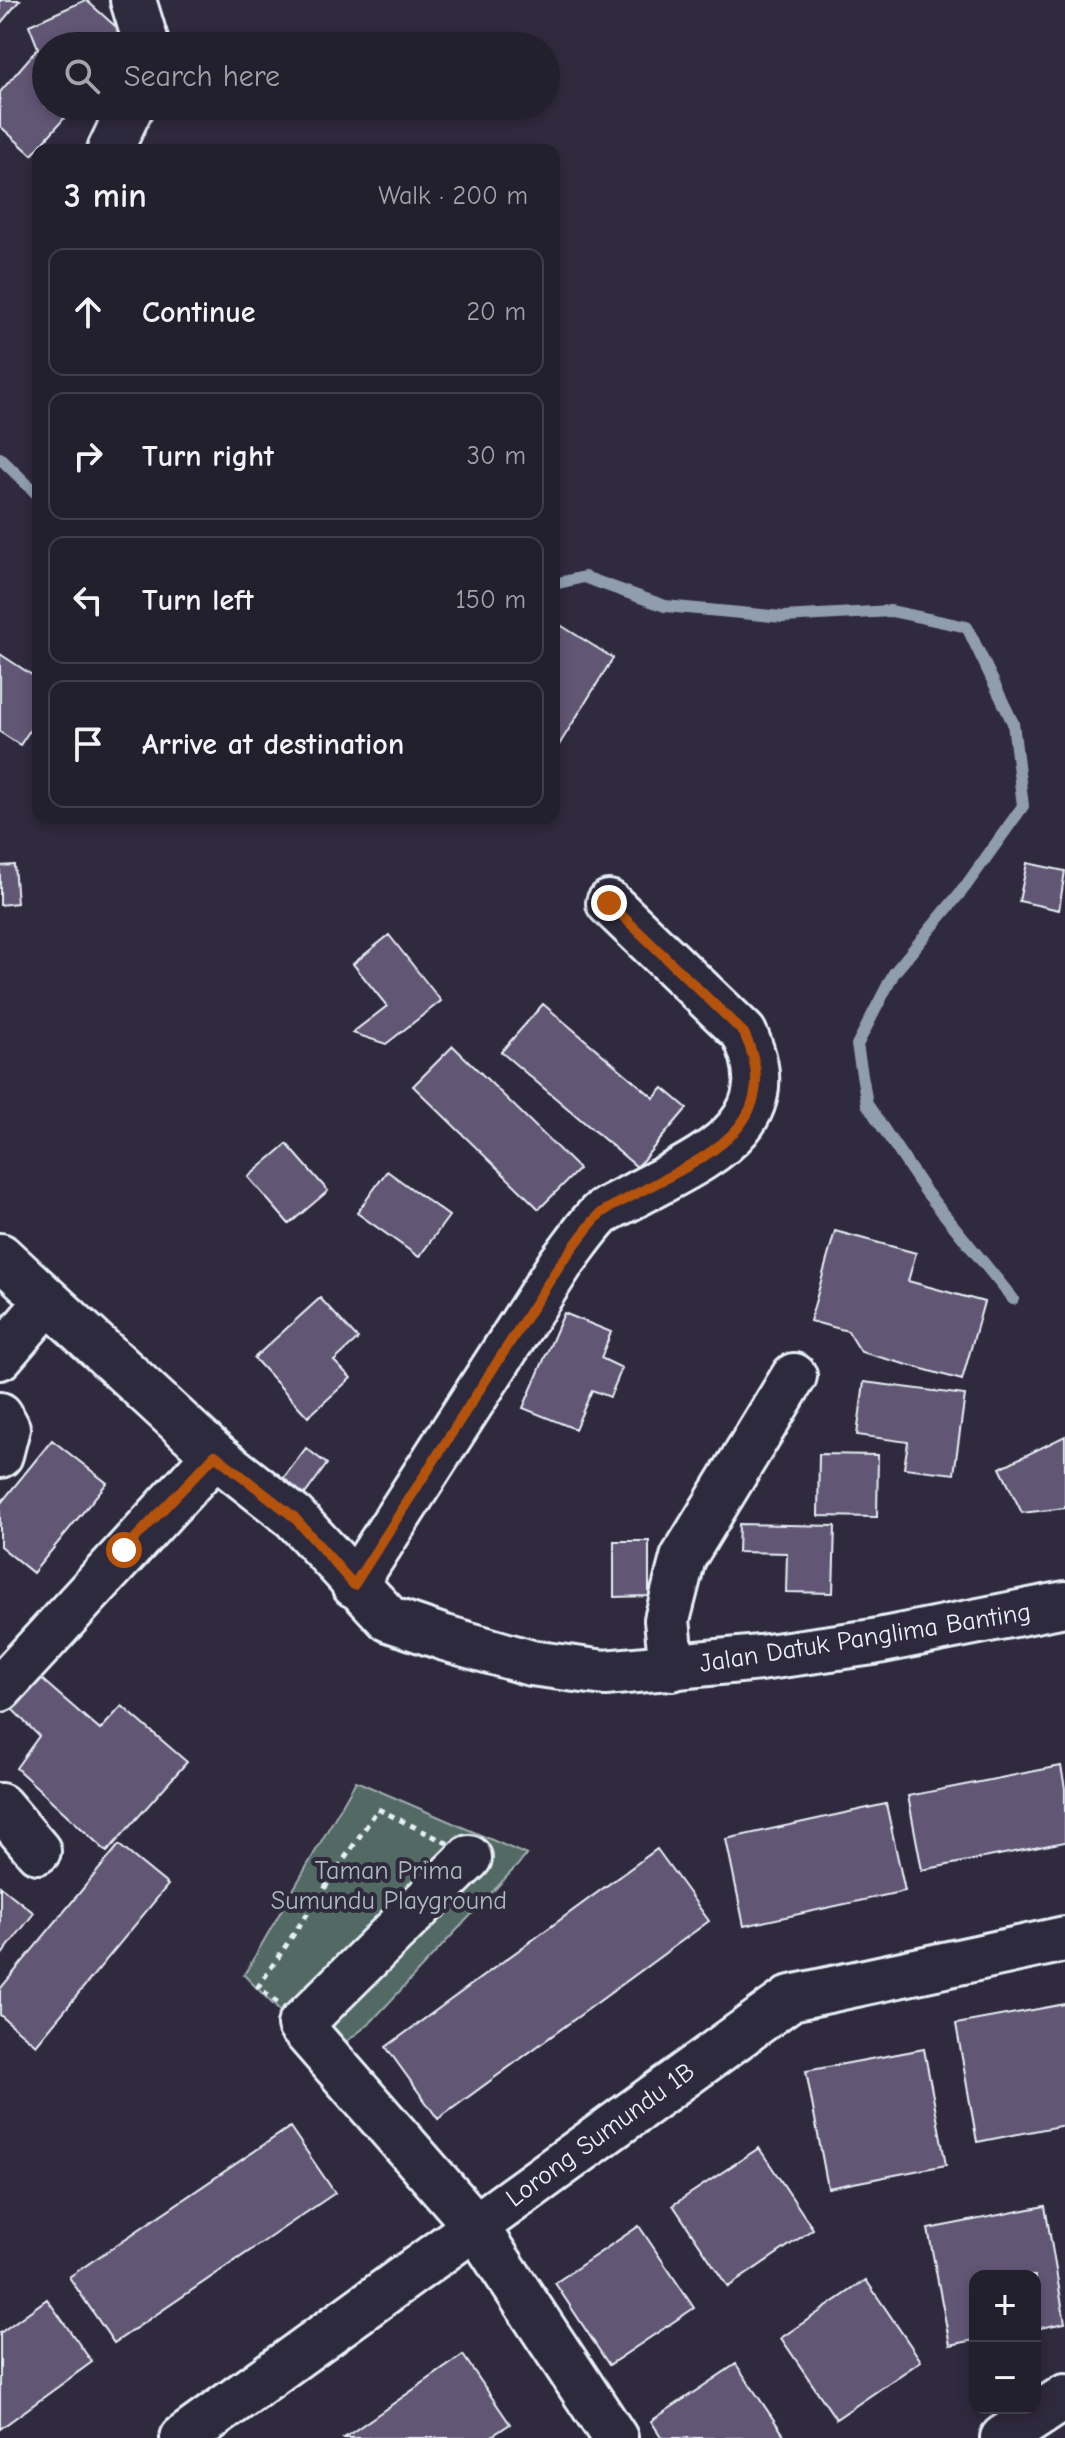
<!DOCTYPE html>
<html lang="en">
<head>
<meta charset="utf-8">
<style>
  body { margin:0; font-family:"Comic Neue",sans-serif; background:#2b2836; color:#f1f3f6 }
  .controls { position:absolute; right:24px; bottom:24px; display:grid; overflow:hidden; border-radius:16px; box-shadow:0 4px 12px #0003 }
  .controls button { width:72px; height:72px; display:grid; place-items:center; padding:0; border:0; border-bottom:2px solid #403e4a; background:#23202e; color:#f1f3f6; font:40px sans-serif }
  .stop { position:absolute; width:24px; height:24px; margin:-18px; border:6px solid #b45309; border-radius:50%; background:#fff }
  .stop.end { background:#b45309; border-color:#fff; box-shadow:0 2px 8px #0008 }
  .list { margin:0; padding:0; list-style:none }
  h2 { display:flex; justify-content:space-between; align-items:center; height:104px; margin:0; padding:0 32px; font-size:34px }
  h2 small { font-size:26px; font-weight:400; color:#a3a3aa }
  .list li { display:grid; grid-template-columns:52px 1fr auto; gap:24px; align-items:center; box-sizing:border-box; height:128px; margin:0 16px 16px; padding:0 16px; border:2px solid #403e4a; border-radius:16px }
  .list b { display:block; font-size:30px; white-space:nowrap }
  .list em { font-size:26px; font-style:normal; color:#a3a3aa }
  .icon { flex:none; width:44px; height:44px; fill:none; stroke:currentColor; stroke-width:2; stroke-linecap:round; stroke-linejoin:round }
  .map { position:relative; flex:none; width:1065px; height:2438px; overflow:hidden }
  .search { position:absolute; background:#23202e; box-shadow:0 4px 12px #0003; left:32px; top:32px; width:528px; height:88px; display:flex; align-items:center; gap:20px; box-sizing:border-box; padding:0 28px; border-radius:44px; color:#a3a3aa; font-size:30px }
  .panel { position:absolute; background:#23202e; box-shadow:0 4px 12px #0003; left:32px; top:144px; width:528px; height:680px; border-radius:16px }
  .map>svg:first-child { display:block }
  .green { fill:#536964; stroke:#9eadae; stroke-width:2 }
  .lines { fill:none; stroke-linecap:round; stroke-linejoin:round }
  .stream { stroke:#909daf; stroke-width:12 }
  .building { fill:#625774; stroke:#e8f1f8; stroke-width:2 }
  .minor-casing { stroke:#e8f1f8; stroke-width:50 }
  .major-casing { stroke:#e8f1f8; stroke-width:50 }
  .path { stroke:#e8f1f8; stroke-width:5; stroke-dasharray:6 6; stroke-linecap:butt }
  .minor { stroke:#2f2a3d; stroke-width:44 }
  .major { stroke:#2f2a3d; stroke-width:44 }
  .route { stroke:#b45309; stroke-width:10 }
  .labels { text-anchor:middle; stroke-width:8; stroke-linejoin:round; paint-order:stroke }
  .street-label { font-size:26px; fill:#e8f1f8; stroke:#2f2a3d }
  .park-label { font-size:26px; fill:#acbbbd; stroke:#2f2a3d }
</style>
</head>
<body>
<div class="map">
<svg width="1065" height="2438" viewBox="0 0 1065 2438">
  <rect width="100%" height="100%" fill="#2f2a3d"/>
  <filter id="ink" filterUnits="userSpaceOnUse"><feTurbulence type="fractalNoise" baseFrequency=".0125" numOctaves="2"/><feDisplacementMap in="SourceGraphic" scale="16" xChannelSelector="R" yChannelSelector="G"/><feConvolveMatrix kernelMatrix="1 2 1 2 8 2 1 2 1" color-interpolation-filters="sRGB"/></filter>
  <g filter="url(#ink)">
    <path class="green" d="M356,1781L527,1855L370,2023L326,2058L244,1975Z"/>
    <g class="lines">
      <path class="stream" d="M0,458L38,495
        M554,584L584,577L665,606L783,617L891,611L967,627L1013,723L1023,806L965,887L894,973L857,1045L867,1104L926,1192L1013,1299"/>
    </g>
    <path class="building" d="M0,0H20L0,24Z
      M86,0L132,41L128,46H46V106H75L32,155L0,126V92L38,48L29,25Z
      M554,621L613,658L554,753Z
      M0,654L38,679V718L20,745L0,732Z
      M1027,863L1065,871L1059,910L1019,901Z
      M14,865L17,903L0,905V866Z
      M389,935L441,1001L386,1044L352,1033L387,1006L353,964Z
      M543,1004L654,1098L663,1088L687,1108L637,1167L501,1052Z
      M453,1046L579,1169L539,1209L413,1086Z
      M287,1144L328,1191L289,1224L248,1177Z
      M387,1171L449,1216L419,1257L357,1213Z
      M835,1231L916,1253L908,1281L984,1302L962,1380L861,1352L848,1331L810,1321Z
      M320,1298L358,1339L334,1361L351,1378L308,1417L254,1358Z
      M564,1313L611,1332L601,1358L622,1368L610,1397L592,1390L575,1429L523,1408Z
      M864,1382L965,1395L954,1474L904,1468L908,1442L857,1435Z
      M1065,1436V1508L1022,1513L1000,1468Z
      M52,1440L107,1483L33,1573L0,1546V1504Z
      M306,1448L327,1464L303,1497L282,1480Z
      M819,1454L878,1455L877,1517L818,1516Z
      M739,1524L835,1526L833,1593L786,1592L787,1553L738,1552Z
      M614,1541H649V1596L614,1597Z
      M38,1676L100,1730L122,1706L187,1762L107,1852L16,1768L39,1736L10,1707Z
      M1061,1766L1065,1788V1842L922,1870L908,1796Z
      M886,1804L905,1891L744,1926L726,1839Z
      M119,1845L168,1885L36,2045L0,2015V1989Z
      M657,1849L709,1921L438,2119L386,2047Z
      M0,1886L34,1913L0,1957Z
      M1065,2004V2125L977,2142L956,2024Z
      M924,2049L946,2165L828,2188L806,2071Z
      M290,2127L335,2193L114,2343L69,2277Z
      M759,2148L813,2229L728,2287L673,2205Z
      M1045,2206L1065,2323L1035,2329V2276H975V2340L950,2345L928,2229Z
      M639,2226L694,2308L609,2365L555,2283Z
      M866,2280L921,2361L836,2419L781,2338Z
      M47,2299L92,2362L0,2429V2333Z
      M463,2355L510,2424L489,2438H344Z
      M736,2364L786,2438H662L651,2421Z"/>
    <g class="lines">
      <g class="minor-casing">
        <path id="minor" d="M133,0L147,46
          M110,150L131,106
          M0,1357L47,1302
          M0,1415L7,1428L0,1455
          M354,1585L561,1263C574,1247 586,1228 600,1214C609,1207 622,1202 633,1196C700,1159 789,1127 744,1033L609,903
          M672,1668L667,1620L683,1558L794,1376
          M0,1689L215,1455
          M0,1806L38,1851
          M469,1858L300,2025L474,2224L615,2438
          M183,2438L791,1998L1065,1939
          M1003,2438L1065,2397"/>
      </g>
      <g class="major-casing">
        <path id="major" d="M0,1256L215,1455L294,1517L389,1619L445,1638L531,1663L605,1673L760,1658L873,1642L1065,1604"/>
      </g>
      <path class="path" d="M378,1809L457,1848L288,2011L258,1987Z"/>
      <use href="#minor" class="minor"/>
      <use href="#major" class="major"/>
    </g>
  </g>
  <g class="lines" filter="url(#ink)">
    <path class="route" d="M124,1550L215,1455L294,1517L354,1585L561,1263C574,1247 586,1228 600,1214C609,1207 622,1202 632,1196C700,1159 789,1127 744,1033L609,903"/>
  </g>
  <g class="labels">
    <g class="street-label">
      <text transform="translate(865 1637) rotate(-9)" y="9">Jalan Datuk Panglima Banting</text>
      <text transform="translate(600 2134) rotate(-36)" y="9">Lorong Sumundu 1B</text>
    </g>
    <g class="park-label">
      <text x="389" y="1879">Taman Prima<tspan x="389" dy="30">Sumundu Playground</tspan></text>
    </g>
  </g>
</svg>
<div class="controls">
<button>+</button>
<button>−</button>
</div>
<div class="stop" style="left:124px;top:1550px"></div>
<div class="stop end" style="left:609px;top:903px"></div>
<div class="search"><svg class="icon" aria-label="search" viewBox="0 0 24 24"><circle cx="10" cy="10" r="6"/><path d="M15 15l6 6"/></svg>Search here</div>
<section class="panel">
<h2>3 min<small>Walk · 200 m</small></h2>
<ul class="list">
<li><svg class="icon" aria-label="ahead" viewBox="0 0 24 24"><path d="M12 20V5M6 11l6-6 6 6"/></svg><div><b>Continue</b></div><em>20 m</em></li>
<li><svg class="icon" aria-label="right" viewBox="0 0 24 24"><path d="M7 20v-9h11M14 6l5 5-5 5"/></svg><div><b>Turn right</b></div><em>30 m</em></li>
<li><svg class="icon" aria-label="left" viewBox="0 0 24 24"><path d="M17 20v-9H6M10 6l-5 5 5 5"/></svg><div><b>Turn left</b></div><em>150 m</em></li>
<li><svg class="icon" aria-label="arrive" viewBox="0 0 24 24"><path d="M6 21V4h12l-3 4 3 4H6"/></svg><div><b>Arrive at destination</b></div></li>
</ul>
</section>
</div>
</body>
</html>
